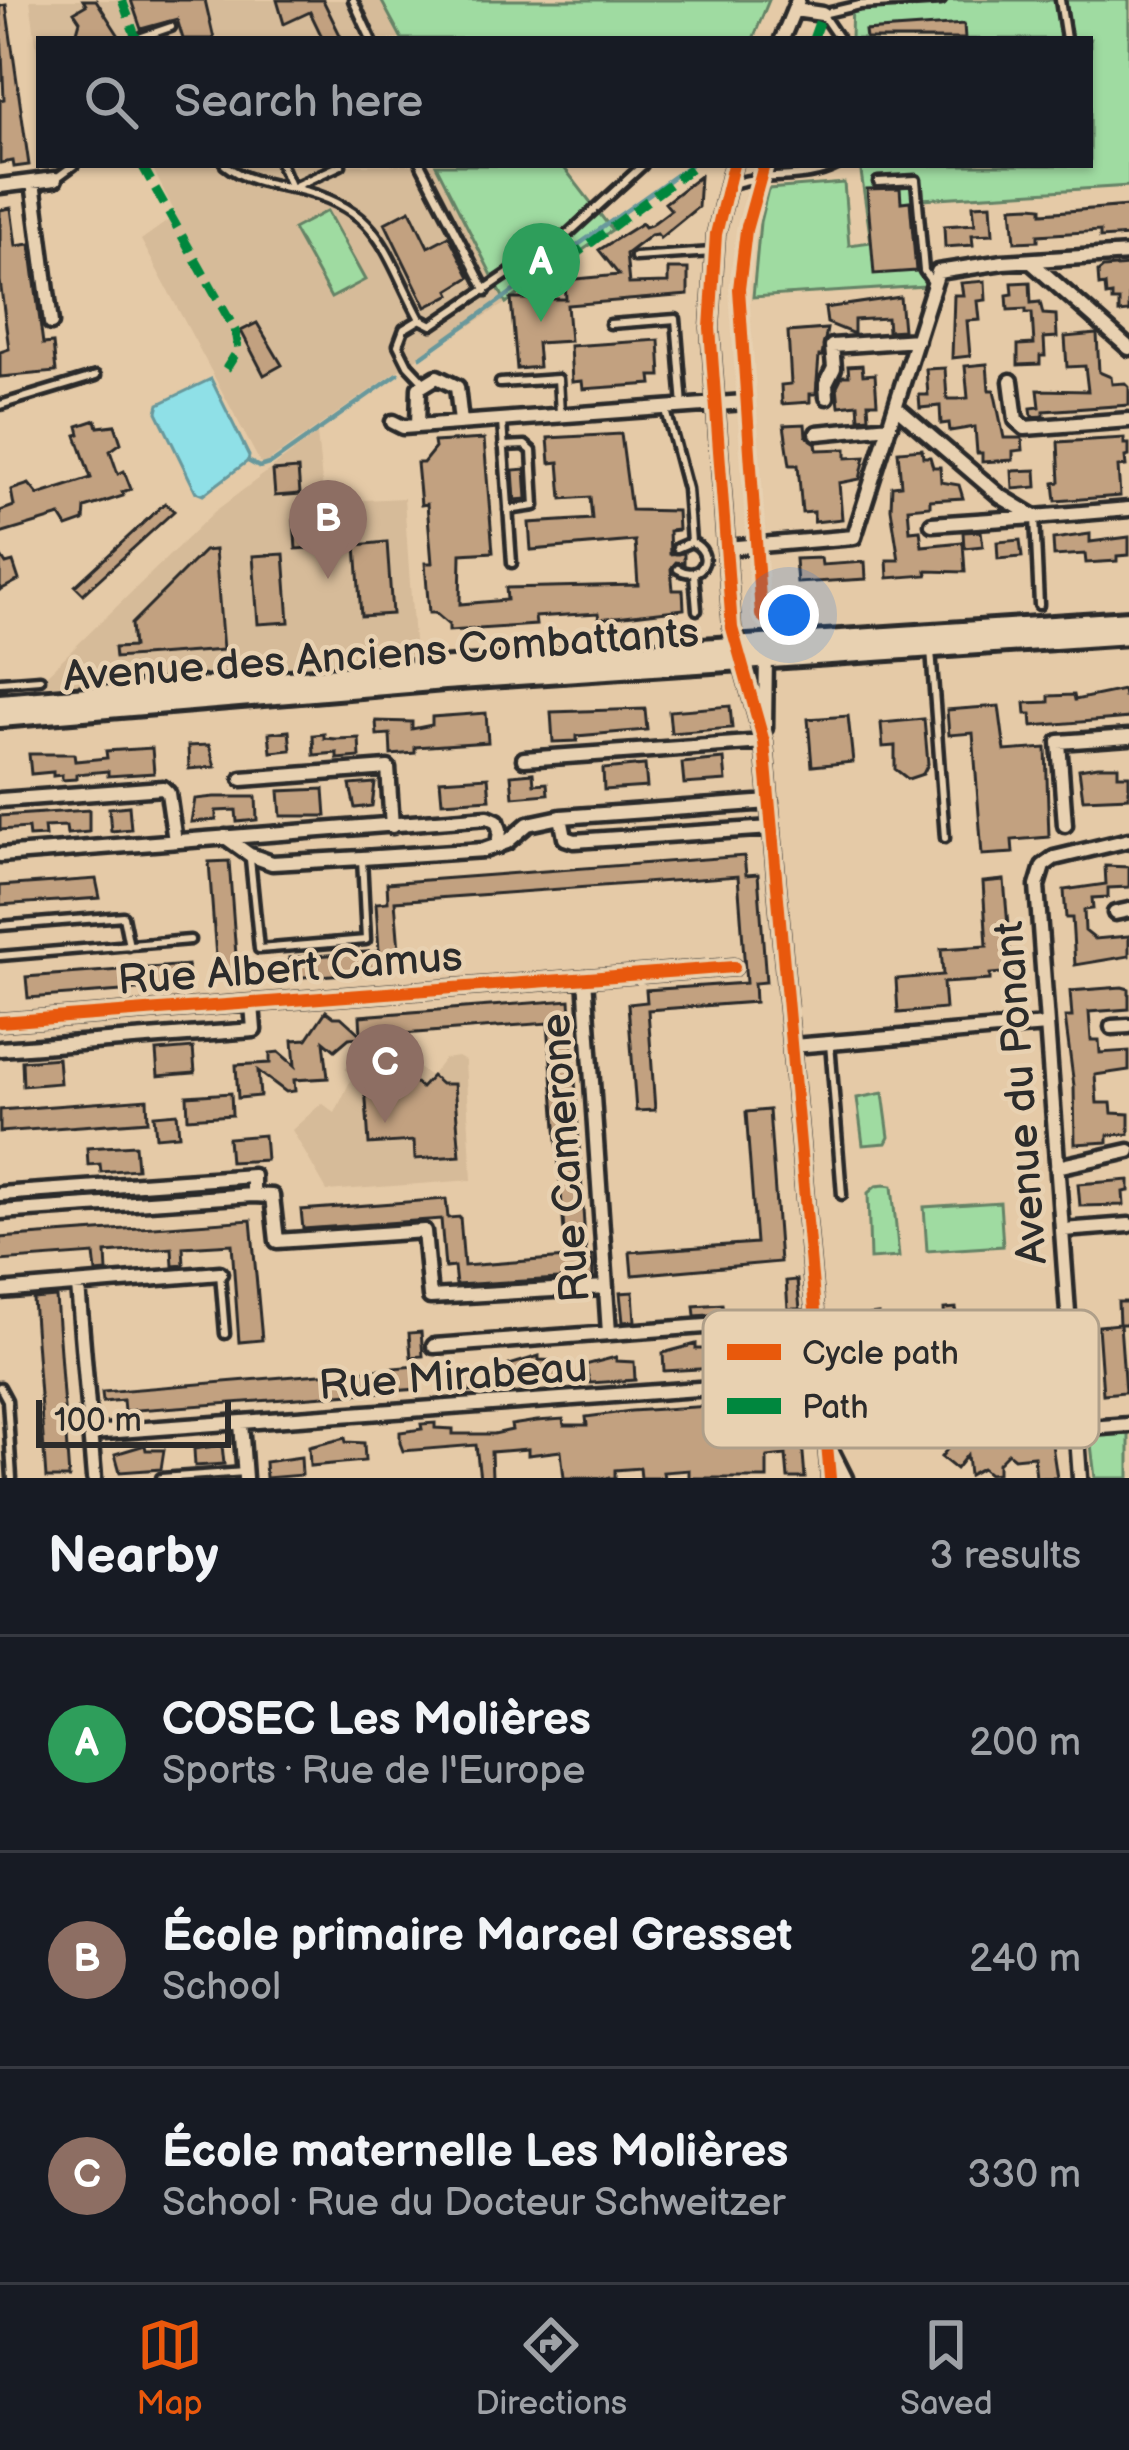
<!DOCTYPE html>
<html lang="en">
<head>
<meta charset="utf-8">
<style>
  body { margin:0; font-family:"Balsamiq Sans",sans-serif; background:#242831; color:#f1f3f6 }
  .scale { position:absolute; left:36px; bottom:30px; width:195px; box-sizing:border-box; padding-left:12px; border:6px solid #2b2b2b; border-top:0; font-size:33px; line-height:42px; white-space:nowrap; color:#2b2b2b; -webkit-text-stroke:9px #e8d1b1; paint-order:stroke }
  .you { position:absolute; left:789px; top:615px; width:42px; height:42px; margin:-30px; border:9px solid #fff; border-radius:50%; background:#1a73e8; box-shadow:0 0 0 18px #1a73e833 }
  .badge { display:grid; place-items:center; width:78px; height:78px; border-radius:50%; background:#ea580c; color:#fff; font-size:39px; font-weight:700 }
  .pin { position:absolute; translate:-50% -99px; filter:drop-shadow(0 3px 6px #0008) }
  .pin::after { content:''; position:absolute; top:63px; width:42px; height:36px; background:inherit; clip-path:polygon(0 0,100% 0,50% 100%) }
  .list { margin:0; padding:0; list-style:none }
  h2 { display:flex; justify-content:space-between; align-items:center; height:156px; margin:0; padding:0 48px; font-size:51px }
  h2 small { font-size:39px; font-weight:400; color:#9ea1a6 }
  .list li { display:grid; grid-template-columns:78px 1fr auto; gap:36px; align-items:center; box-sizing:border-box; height:216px; padding:0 48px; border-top:3px solid #363941 }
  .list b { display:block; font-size:45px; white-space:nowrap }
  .list p { margin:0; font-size:39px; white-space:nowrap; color:#9ea1a6 }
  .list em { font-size:39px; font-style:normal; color:#9ea1a6 }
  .icon { flex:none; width:66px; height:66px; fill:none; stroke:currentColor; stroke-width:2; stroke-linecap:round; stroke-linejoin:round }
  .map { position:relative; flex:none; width:1129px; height:1478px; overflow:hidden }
  .search { position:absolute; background:#171b24; box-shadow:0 3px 9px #0004; left:36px; right:36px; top:36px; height:132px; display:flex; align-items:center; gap:30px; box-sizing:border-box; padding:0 42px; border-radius:0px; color:#9ea1a6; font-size:45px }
  .sheet { height:804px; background:#171b24 }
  nav { display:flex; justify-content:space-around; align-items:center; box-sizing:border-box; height:168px; border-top:3px solid #363941; background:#171b24; font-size:33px; color:#9ea1a6 }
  nav a { display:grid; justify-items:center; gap:6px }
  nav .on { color:#ea580c }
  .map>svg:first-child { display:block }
  .built { fill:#d6bb99 }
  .green { fill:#9fdba1; stroke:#658366; stroke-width:3 }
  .water { fill:#8fe0e7; stroke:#67989c; stroke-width:3 }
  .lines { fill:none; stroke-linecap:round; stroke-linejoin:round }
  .stream { stroke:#67989c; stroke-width:4.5 }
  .building { fill:#c2a180; stroke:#2b2b2b; stroke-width:3 }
  .service-casing { stroke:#2b2b2b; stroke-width:15 }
  .minor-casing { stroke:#2b2b2b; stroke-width:21 }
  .secondary-casing { stroke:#2b2b2b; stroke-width:26 }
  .service { stroke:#e8d1b1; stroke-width:6 }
  .minor { stroke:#e8d1b1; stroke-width:12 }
  .secondary { stroke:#e8d1b1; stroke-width:16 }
  .quiet { stroke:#00873e; stroke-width:9; stroke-dasharray:18 9; stroke-linecap:butt }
  .cycleway-casing { stroke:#e8d1b1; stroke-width:20 }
  .cycleway { stroke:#e8590c; stroke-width:12 }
  .labels { text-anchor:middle; stroke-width:9; stroke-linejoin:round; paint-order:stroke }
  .street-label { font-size:42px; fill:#2b2b2b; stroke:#e8d1b1 }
  .key { fill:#e8d1b1; stroke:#af9f89; stroke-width:3 }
  .key-label { font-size:33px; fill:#2b2b2b }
</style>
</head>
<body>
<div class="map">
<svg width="1129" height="1478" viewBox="0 0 1129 1478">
  <rect width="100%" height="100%" fill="#e5caa7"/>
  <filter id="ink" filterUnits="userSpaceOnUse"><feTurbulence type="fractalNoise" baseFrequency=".00833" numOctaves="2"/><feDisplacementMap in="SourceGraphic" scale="24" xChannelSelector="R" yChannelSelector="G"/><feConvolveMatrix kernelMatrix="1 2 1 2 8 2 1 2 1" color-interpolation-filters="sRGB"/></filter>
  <g filter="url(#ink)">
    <path class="built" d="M30,0H381L402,39H39V65Z
      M151,165H436L506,303L399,370L262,466L141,240L176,215Z
      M317,434L324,502L404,498L415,655L255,673L35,686L214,512Z
      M458,1057L465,1061L472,1180L327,1191L292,1130L322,1103L335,1113L353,1075L345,1069L352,1063L401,1058L431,1076L444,1059Z"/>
    <path class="green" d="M381,0H769L753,39H402Z
      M852,0H1129V186L922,199L925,286L753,297L760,222L768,189L844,183L849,245L871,242L860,165H1090V39H851Z
      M436,165H562L612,230L506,303Z
      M327,211L365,280L331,298L293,229Z
      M883,1093L889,1137L886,1143L863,1145L857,1098Z
      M885,1185L892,1186L899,1257L870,1259L868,1193L876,1186Z
      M1000,1202L1003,1246L927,1251L924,1207Z
      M1129,1434V1478H1095L1090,1436Z"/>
    <path class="water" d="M211,379L249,456L248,461L203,495L196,492L157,412L159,404Z"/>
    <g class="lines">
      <path class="stream" d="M421,357L690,165
        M248,461L259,467L272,463L398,374"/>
    </g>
    <path class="building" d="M83,0H96L121,39H75L80,21L74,12L86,5Z
      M131,0H205L214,39H183L177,19L141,29Z
      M277,0H323L342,39H323L310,12L284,24Z
      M6,5L29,165L14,167L13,161L0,163V100L4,99L0,6Z
      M964,24L965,39H866L865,31Z
      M700,176L698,207L660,238L657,234L651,235L626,254L629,284L668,283V269H688V295L567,305L570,341L537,343L539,367L517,369L511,299H566L565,280L619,275L599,250L642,223L645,227L651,225L671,210L665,203Z
      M900,188L901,202L910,201L916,271L874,274L867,189Z
      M991,204L993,234L972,235L973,245L945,247L944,226L975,224L973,205Z
      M1031,206L1042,207V213L1129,206V236L1100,238V231L1038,235V241L1015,242L1012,207Z
      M11,208L16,246L30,244L43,344L53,343L56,372L0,377V352L9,349L0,281V210Z
      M410,210L428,247L449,236L470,277L449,290L451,294L426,307L385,223Z
      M1129,266V312L1119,313V301H1112V295L1106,296L1105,285L1099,286L1098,272L1103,268Z
      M985,281L986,300L978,301L980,320L967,321L970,356L952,358L954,295H963L961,283Z
      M1030,282L1031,303L1040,302L1043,314L1056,315L1057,337L1044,338L1045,356H1040V364L1018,365V345L1034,344L1032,313H1026V309L1008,310L1007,295L1013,294L1012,283Z
      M900,297L903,330L888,331L887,318L854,320V334L827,323L825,308Z
      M257,323L282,365L264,375L241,331Z
      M827,329L822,356H819L816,394H810V402L782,404L781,385L791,384L788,332Z
      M1097,334L1099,372L1111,377L1112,384L1125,383L1129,387V405L1044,411V416L1032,417L1031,408L1040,407L1038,390L1088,391L1085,366L1067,367L1065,337Z
      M659,340L661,376H651L652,384L583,389L582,381L572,382L570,346Z
      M987,364L989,390H994L1004,438H1022L1023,450L1013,451V460L982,462V453H977L975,427L950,431L949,423L941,424L940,406L920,408L919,395H928L926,369L945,368L947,399H958L968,398L965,366Z
      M862,365L863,375L875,374L877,403H868L869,417L859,418L858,404L839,406L837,386L842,376H849L848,366Z
      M96,420L98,427L115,425L121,443L110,451L118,474L124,471L131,489L122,492L123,496L85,508L84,521L67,527L60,516L0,534V511L14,506L11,490L29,484L38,495L91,478L76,435L80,434L78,426Z
      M805,424L806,436L816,443L817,450L846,449V458L865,457L860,479L839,483L842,519L814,522V512L802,513L798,465H790L784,425Z
      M621,434L631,510L677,511L678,530L669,531L670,554L684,553V563L676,562L671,569L673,590H683L684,609L599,619L598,613L535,617L536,625L449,631V625L435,613H429L425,563H432L427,504L421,505L417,463H423L435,448L434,442L484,439L493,552L461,554L460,604L507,600L506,588L638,585L635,541L531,550L529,523L592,519L590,497L562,499L559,462L550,463L548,438Z
      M1124,438V444H1129V456L1125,457L1126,466L1118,467L1120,496L1056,501L1054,483L1060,482L1058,442Z
      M922,449L923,457H930L933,467H940L941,482L959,485L963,498L930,500V506L908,508L910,531L920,530L922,546L963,542L965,572L926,571L927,575L888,578L887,560H899L891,509L892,486L901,485L898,451Z
      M298,469L300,494L275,496L273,471Z
      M525,469L527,499L515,500L513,470Z
      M1036,470L1037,487L1013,489L1012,471Z
      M165,503L174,511L83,594L75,586Z
      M338,516L340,546L296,549L294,520Z
      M981,531L983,546L964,548L963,532Z
      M1090,534V542L1129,537V555L1117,556V561L1086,563L1085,554L1054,556L1053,539Z
      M1020,540L1022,557L998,559L997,542Z
      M387,542L392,614L361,616L356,545Z
      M215,550L223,650L115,658L114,648L133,647L131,624L204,551Z
      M284,554L289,622L258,624L253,556Z
      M0,555L6,564L13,562L19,580L0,590Z
      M821,558L822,565L865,562L866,579L797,583L795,559Z
      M1123,690L1124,696L1129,695V718L1032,726L1031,714H1026L1025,703L1049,702V696L1074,695L1075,700Z
      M730,706L732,728L671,733L669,711Z
      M999,706L1005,751L1046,748L1049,837L1012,840L1013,853L982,855L973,733L949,735L947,710Z
      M645,709L647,730L577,736V741L553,742L551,712Z
      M486,713L488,742L415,747V753L391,755L390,734L377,735L376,721L412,722V729L432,725V717Z
      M848,716L853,762L812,766L808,719Z
      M924,719L928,764L923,774L908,779L895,769V746L883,747L881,723Z
      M289,731L291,750L271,752L269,733Z
      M324,734V738L336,739L359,738L360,757L337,759V753L314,755L313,735Z
      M209,745L215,767L189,769L188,746Z
      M152,748L154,773L108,776V771L76,774V779L62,780V775L53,776V772L31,774L29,754H74L75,761L107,758L106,751Z
      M724,759L726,781L684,784L682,763Z
      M645,765L647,787L604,790L603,769Z
      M1098,766H1118V775H1129V797L1083,799L1079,769Z
      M533,773L534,784L547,783L548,794L513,797L511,775Z
      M488,777L490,799L442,802L440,780Z
      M375,783L372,806L355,808L350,785Z
      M324,789L326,816H281L279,791Z
      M214,797H256L257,820L237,822L236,810L216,811V820L191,822L195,799Z
      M129,806L131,829L111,831L109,808Z
      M89,810V832L67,834L66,826L44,827L45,836L29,837L28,828L0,830V816Z
      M744,856L746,875L758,874L766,982L754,983L755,1002L648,1010L655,1110L636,1111L628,1004L647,1002L646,990L746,983L738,876L395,901L399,950L386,951L388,971L290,978L289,958L379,951L376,903L388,902L387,883Z
      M229,861L237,969L217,971L209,862Z
      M1105,866L1129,867V887L1108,888V897L1092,898L1093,909L1084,910L1085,931L1095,939L1129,936V956L1075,965L1072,918H1066L1064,890L1106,884Z
      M96,879L100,898L0,905V886Z
      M1004,880L1012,972L990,974V980L943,983L945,1009L898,1013L896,979L943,975L941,949L987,946L983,882Z
      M188,965L189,986L28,998L26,977Z
      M1122,987L1129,989V1009L1089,1012L1091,1040H1099L1100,1053L1129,1051V1070L1095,1075L1097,1103H1111L1112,1113L1129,1114V1134L1108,1135V1142L1075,1144L1074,1086L1065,1017H1072L1070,991Z
      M570,1000L586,1257L592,1256L593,1277L456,1285L454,1267L445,1268L441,1219L303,1229L301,1210L446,1199L448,1218L460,1217L464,1266L566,1258L548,1023L349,1038L335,1050L324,1041L328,1078L294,1080L295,1091L286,1092L258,1071L260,1096L238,1098L236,1065L270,1063V1053L279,1052L295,1066L293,1040L307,1039L326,1011L334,1017H341L361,1035L360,1016Z
      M193,1048L195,1073L158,1076L156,1051Z
      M58,1058L60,1083L23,1086L22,1061Z
      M409,1068L410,1078L421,1088L432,1076L441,1084H454L460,1156L415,1159L414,1141L369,1144L364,1071Z
      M231,1093L232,1115L188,1118L187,1096Z
      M147,1099L148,1121L0,1132V1110Z
      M769,1110L780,1262L632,1275L630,1252L756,1243L746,1112Z
      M177,1113L179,1135L156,1137L154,1115Z
      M264,1135L266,1160L230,1162L228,1138Z
      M135,1145L137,1169L101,1172L100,1164L88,1165L87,1148Z
      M1129,1180V1191L1123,1192L1124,1205L1080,1206L1078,1184Z
      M251,1220L262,1340L239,1342L232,1244L183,1247L184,1265L173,1266L172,1248L106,1253L107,1272L96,1273L94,1254L0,1261V1238Z
      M797,1280L800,1309H788L786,1281Z
      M633,1292L635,1321L623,1322L620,1293Z
      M56,1297L69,1478H46L33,1299Z
      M1118,1302H1129V1324H1120L1125,1392L1103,1394L1098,1326L1119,1324Z
      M722,1304L723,1314L695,1316L694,1306Z
      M956,1308L959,1323L969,1335L973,1354L987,1353L950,1397L965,1395L966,1412L977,1400L998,1418L996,1392L1037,1389L1040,1408L1047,1411L1057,1478H1036L1034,1456L1014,1458L1008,1453L998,1463V1473L989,1474L982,1468L969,1475L967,1455L956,1469L941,1457L953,1442L939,1443V1436L926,1437L938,1424L931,1411L924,1412V1404L929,1397L923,1392L921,1372L902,1373L895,1368L889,1374L876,1375V1382H869L862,1377L856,1383L849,1384L847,1363L862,1346L852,1337L850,1316L858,1315L865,1321L870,1315L878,1314V1321L898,1319L905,1325L911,1318H918L919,1331L945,1328L944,1309Z
      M421,1332L423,1356L411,1357L409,1333Z
      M696,1344V1349H715L716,1368L664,1371L663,1353Z
      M539,1356V1360L558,1361L559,1379L510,1383L509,1365Z
      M616,1357V1361L634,1362L635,1380L590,1383L585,1365Z
      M416,1366L418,1389L124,1411L123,1400L103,1402L102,1392Z
      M478,1373L479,1391L461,1393L459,1374Z
      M758,1403L763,1432L784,1430L783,1406L799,1405L805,1478H788L786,1455L767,1457V1478H689V1470L663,1472L664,1478H641L640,1468L615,1470V1478H564L561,1451L528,1455V1449L491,1452L492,1477L480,1478L476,1445L403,1451L400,1443V1432L422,1429L421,1424L435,1423V1428L453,1429V1434H494L512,1430L511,1425L537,1421L563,1419L564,1425H587L586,1417L631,1411Z
      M345,1438L346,1442L364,1443L365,1461L310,1466L309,1447Z
      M145,1445L146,1450H164L161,1469L120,1472L115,1454Z
      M222,1445L224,1464L195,1466L194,1449Z
      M301,1457L302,1475L266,1478L265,1462Z"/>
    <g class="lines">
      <g class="service-casing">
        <path id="service" d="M353,0L371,39
          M1060,0L1066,39
          M136,39L171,27
          M839,39L822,14L860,5L941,0
          M225,165C245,181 271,184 296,189C380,208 383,249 420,319L432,325L569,233L643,165
          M281,165L291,188L341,165
          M421,165L486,291
          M55,179L74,165
          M878,182L916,180L924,271L932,282
          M728,186C763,171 802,183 837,165
          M635,257L713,252
          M419,320L404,329L398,345L408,365L424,382
          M610,324L676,319L683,406
          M500,383L558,379L560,413
          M0,405L96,376
          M666,410L687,489L691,542
          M502,422L512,563
          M503,446L525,445L532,451L535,506L508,510
          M1035,517L1039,605
          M677,548L691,542C717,553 702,583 678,569
          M694,574L697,610
          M931,650L945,838
          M0,682L40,679
          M250,859L259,949L366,940L362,858
          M0,926L123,916L129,946
          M0,956L190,940
          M830,1043L842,1195
          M220,1273L225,1334
          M0,1387L7,1400L12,1478
          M161,1478L245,1472"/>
      </g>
      <g class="minor-casing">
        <path id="minor" d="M795,10L822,14
          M782,39L798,0
          M733,165L716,234L710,328L732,628L764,742L830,1478
          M33,182L51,323
          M0,186L55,179
          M1030,261L1129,348
          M1011,381L1016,420L1025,428L1129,420
          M827,397L826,384L834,368L832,346L917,340
          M896,407L1000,496L1035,517L1129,509
          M393,422L403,427L745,402
          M418,426L419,388L437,377L457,387L461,422
          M817,433L890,426
          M932,524L1034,517
          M726,548L854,537L938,272L1003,262L1129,254
          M765,728L766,653
          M524,759L764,742
          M242,779L388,768L392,826
          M0,800L163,788L168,793L175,841
          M561,817L565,838L574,841L772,828
          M1065,825L1059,742L1129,737
          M225,837L250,855L272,863L362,858L484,850L507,842L528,824L561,817L770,802
          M0,855L488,817L497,821L500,830L498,846
          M1115,913L1129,910
          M585,978L609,1333
          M0,1022L734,967
          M1112,1027L1129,1026
          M793,1046L1046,1025
          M0,1049L254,1030L252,1004
          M1057,1167L1129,1151
          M0,1194L253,1176V1195L0,1212
          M253,1195L272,1196L277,1241L424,1231L430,1297L606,1287
          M1063,1230L1129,1225
          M78,1286L94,1478
          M0,1291L220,1273
          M434,1346L815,1318
          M241,1423L245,1478
          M1076,1429L1129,1425
          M91,1433L821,1380
          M832,1452L845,1478
          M1080,1478L1037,886L1043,866L1054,858L1129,840"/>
      </g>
      <g class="secondary-casing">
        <path id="secondary" d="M0,703L626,653L1129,620
          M0,718L444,681L1129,635"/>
      </g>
      <use href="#service" class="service"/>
      <use href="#minor" class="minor"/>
      <use href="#secondary" class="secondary"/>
      <path class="quiet" d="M122,0L136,38
        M813,39L822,14
        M142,165L235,330L238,350L226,369
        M525,292L695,165"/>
      <g class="cycleway-casing">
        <path id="cycleway" d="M733,165L716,234L710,328L732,628L764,742L830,1478
          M764,165L746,230L739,289L761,615L770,623L803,622
          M0,1022L734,967"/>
      </g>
      <use href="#cycleway" class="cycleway"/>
    </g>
  </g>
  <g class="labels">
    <g class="street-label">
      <text transform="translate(381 653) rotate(-4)" y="15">Avenue des Anciens Combattants</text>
      <text transform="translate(290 967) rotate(-4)" y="15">Rue Albert Camus</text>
      <text transform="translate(1019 1093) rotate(-94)" y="15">Avenue du Ponant</text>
      <text transform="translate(564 1158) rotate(-94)" y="15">Rue Camerone</text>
      <text transform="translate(453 1375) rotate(-4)" y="15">Rue Mirabeau</text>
    </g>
  </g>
  <rect x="703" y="1310" width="396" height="138" rx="18" class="key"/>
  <rect x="727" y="1344" width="54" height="16" fill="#e8590c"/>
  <rect x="727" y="1398" width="54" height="16" fill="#00873e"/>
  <g class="key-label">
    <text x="802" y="1364">Cycle path</text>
    <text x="802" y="1418">Path</text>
  </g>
</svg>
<div class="scale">100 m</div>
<div class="you"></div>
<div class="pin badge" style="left:541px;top:322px;background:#2e9e5b">A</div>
<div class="pin badge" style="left:328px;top:579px;background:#8d6e63">B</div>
<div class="pin badge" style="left:385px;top:1123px;background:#8d6e63">C</div>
<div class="search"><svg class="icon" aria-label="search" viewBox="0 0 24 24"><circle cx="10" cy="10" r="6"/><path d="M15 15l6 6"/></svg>Search here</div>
</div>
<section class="sheet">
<h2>Nearby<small>3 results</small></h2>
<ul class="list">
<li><span class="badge" style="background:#2e9e5b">A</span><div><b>COSEC Les Molières</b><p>Sports · Rue de l'Europe</p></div><em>200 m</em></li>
<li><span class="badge" style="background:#8d6e63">B</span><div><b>École primaire Marcel Gresset</b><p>School</p></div><em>240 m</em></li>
<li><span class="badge" style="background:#8d6e63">C</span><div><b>École maternelle Les Molières</b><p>School · Rue du Docteur Schweitzer</p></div><em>330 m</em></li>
</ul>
</section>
<nav>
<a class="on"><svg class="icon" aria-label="map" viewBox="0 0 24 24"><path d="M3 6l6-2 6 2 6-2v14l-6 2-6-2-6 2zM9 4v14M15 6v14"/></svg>Map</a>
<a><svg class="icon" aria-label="directions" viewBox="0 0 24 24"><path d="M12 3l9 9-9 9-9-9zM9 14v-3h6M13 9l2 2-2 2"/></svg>Directions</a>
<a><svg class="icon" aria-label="saved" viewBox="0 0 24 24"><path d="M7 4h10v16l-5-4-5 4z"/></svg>Saved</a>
</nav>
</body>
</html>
